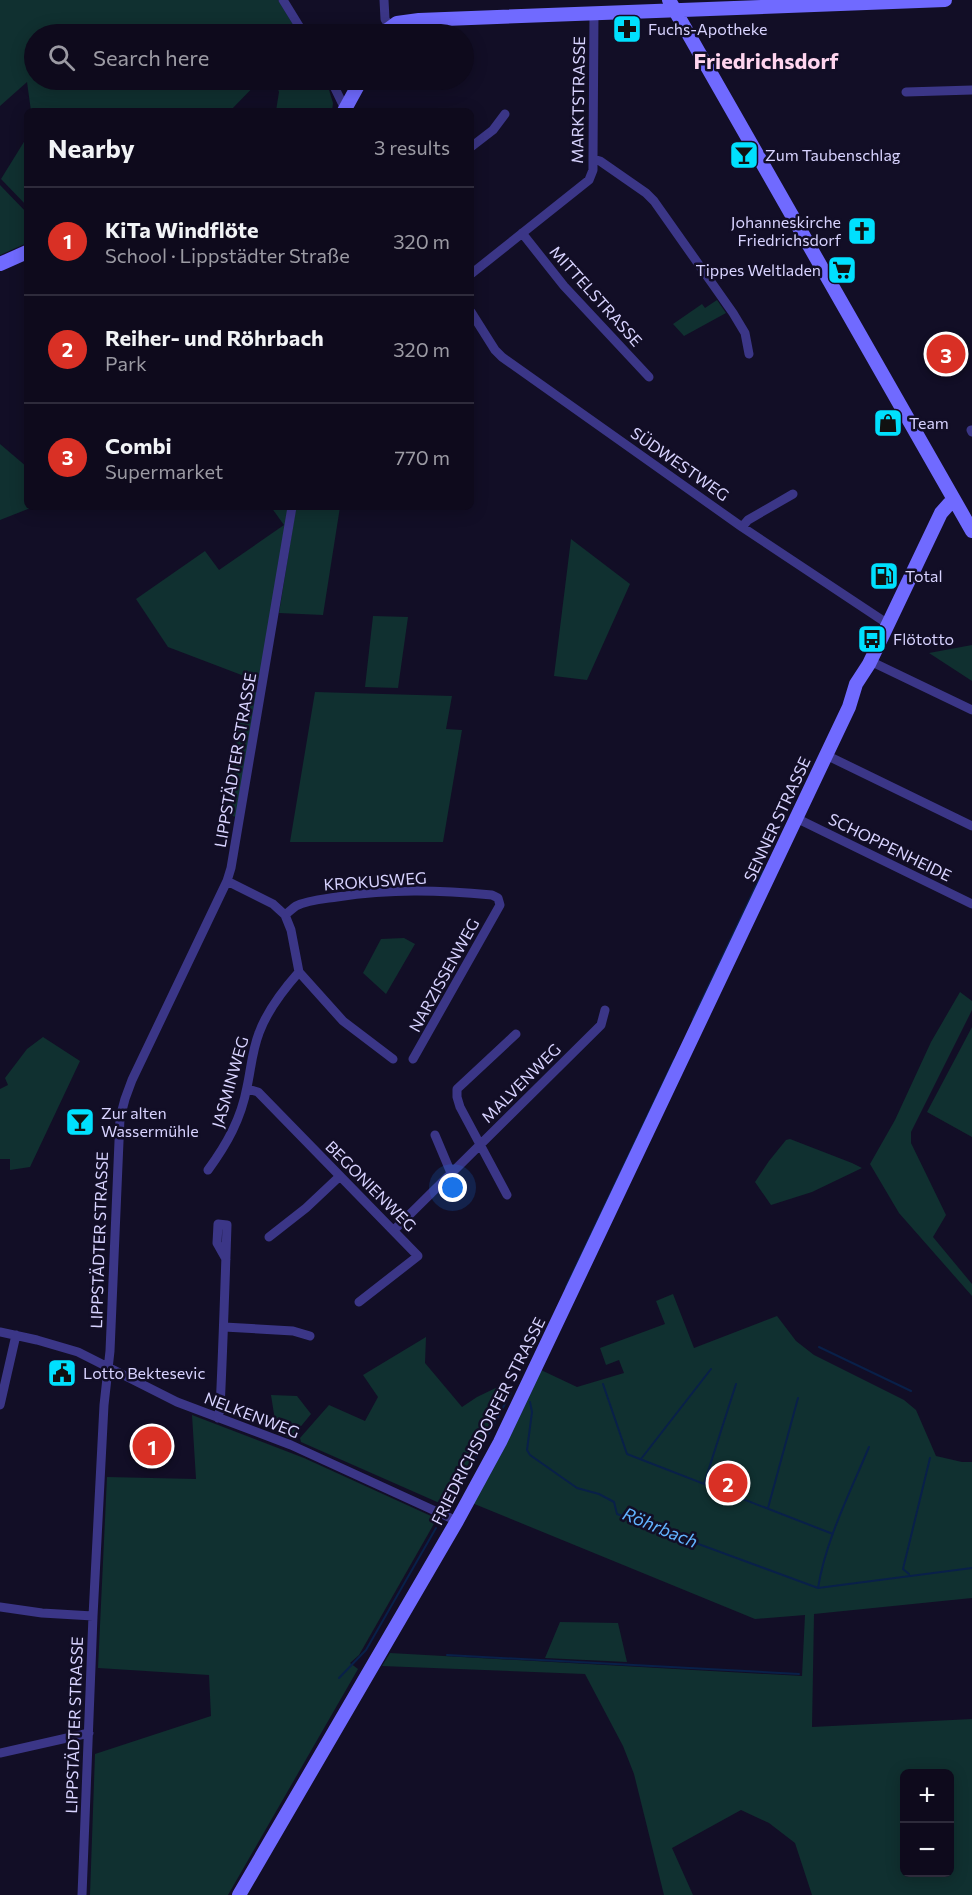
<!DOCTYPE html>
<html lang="en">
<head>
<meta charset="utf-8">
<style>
  body { margin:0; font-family:Commissioner,sans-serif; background:#1c1829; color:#f1f3f6 }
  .controls { position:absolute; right:18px; bottom:18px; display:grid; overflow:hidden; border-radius:9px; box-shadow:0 3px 15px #0003 }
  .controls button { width:54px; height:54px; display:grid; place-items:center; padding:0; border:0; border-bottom:2px solid #2e2b3b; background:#0e0a1c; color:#f1f3f6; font:30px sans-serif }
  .you { position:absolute; left:453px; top:1188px; width:21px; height:21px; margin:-15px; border:4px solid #fff; border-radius:50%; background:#1a73e8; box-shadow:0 0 0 9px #1a73e833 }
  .badge { display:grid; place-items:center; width:39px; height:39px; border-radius:50%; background:#d93025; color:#fff; font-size:20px; font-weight:700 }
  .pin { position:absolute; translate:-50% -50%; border:3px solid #fff; box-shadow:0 2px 6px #0006 }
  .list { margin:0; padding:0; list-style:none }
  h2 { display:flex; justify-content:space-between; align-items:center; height:78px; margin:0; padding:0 24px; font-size:26px }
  h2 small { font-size:20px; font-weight:400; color:#9b9aa3 }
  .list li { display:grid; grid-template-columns:39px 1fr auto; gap:18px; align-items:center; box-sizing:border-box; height:108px; padding:0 24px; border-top:2px solid #2e2b3b }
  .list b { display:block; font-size:22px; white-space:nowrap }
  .list p { margin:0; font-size:20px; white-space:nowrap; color:#9b9aa3 }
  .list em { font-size:20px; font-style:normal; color:#9b9aa3 }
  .icon { flex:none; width:33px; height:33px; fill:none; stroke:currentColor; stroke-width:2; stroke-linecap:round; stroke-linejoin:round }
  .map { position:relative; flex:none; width:972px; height:1895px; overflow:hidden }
  .search { position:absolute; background:#0e0a1c; box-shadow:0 3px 15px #0003; left:24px; top:24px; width:450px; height:66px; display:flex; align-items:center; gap:15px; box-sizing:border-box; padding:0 21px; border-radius:33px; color:#9b9aa3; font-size:22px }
  .panel { position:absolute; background:#0e0a1c; box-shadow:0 3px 15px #0003; left:24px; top:108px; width:450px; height:402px; border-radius:9px }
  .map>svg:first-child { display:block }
  .green { fill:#103030; fill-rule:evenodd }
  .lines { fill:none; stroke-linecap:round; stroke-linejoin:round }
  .stream { stroke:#092049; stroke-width:2 }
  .street { stroke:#3b3687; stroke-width:9 }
  .secondary { stroke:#706aff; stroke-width:14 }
  .labels { text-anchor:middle; stroke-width:5; stroke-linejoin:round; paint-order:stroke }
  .poi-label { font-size:16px; fill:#d8d3ff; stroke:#120e26; text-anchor:start }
  .street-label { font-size:16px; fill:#d8d3ff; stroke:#120e26 }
  .water-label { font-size:18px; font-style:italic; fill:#61b3ff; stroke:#120e26 }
  .district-label { font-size:22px; font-weight:bold; fill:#ffd5ef; stroke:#120e26 }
</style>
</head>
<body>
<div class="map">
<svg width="972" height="1895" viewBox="0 0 972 1895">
  <rect width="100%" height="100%" fill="#120e26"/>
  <path class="green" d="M0,0H278L299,34H34V80H260L230,111H31L27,82L0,106Z
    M275,80H326L333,103L332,111H276L279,92Z
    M27,137V206L1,179Z
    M0,185L27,213V243L0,255Z
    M717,300L726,313L684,336L673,324L702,304L705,308Z
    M0,444L27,467V507H33L0,520Z
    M271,507H288L260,682L168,647L136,599L205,551L219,570L284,525Z
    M296,507H340L323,615L279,613Z
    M571,539L630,584L587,680L554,676Z
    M373,616L408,617L398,688L365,687Z
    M972,645V681L929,653Z
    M244,687L257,693L236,817L220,812L228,802Z
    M315,692L452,696L446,729L462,730L443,842H290Z
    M404,938L415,944L386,994L363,973L381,939Z
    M960,992L972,1001V1010L911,1132V1143L946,1215L933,1237L972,1284V1296L899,1213L870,1164L895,1120L931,1042Z
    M972,1027V1137L927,1112Z
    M43,1037L80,1061L30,1167L10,1170V1159H0V1089L8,1085L5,1078L27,1049Z
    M790,1139L852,1163L862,1168L812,1192L771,1205L755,1182L769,1161L786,1140Z
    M673,1294L694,1348L777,1316L796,1341L814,1355L904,1400L916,1410L936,1456L962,1462H972V1598L814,1614L812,1727L972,1719V1895H812L795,1843L769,1823L741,1810L672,1848L693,1895H664L634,1774L623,1746L585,1674L382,1666L390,1653L802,1676L805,1615L755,1619L472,1503L541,1370L577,1387L624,1373L619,1360L606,1365L600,1348L665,1324L656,1301ZM904,1774H950V1872H904Z
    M426,1337L425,1363L462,1407L477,1397L506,1383L510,1386L447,1504L444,1505L301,1442L300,1438L329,1405L365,1421L378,1397L363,1375Z
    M271,1395L297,1396L311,1414L293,1436L289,1438L277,1433Z
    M192,1415L304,1458L431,1516L435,1522L359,1655L350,1663L358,1669L228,1895H90L95,1754L211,1716L209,1675L98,1668L107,1477L196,1479Z
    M560,1622L618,1623L627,1662L545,1658Z"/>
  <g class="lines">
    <path class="stream" d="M693,1019L763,871
      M566,1287L674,1060
      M819,1347L911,1391
      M603,1384L627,1454L833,1534
      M530,1402L532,1412L527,1450L530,1455L577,1488L599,1494L614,1502L617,1514L818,1588L972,1568
      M641,1459L711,1369
      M704,1484L736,1384
      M450,1504L511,1393
      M768,1508L798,1398
      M909,1574L903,1569L930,1458
      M818,1588C826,1539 850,1493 869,1447
      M447,1655L799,1674
      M339,1678L366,1650L436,1528"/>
    <path class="street" d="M283,0L304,34
      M384,0L385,19L390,27
      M331,80L346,111
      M906,92L972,90
      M471,147L493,130L505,114
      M593,159L600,161L646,193L654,201L733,313L745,333L749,354
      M522,233L564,286L649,377
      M471,274L589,180L593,170V159L594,13
      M471,312L495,350L502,357L742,527L888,624
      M971,430L972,432
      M742,527L748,520L793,494
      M870,661L972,710
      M826,755L972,826
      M796,818L972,904
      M227,881L273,904L285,915L291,930L299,972L343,1021L393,1059
      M285,915C289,912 293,908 296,906C308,900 324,899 337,897C392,889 437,890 492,895L498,898L500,905L413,1059
      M247,1089L258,1092L418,1256L359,1302
      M435,1135L451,1173
      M208,1170C227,1144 241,1119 247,1087C251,1069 252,1051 259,1033C267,1011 283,990 299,972
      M507,1195L460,1107L457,1097V1089L516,1034
      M394,1230L601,1025L605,1010
      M269,1237L306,1208L340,1176
      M224,1327L293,1331L310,1336
      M0,1332L37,1340L78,1352L177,1402L291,1445L457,1521
      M0,1405L16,1335
      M218,1418L220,1409C223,1347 225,1286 227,1225L218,1224L217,1243L226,1259
      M0,1607L42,1613L93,1616
      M0,1753L89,1733
      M82,1895L93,1616L104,1405L110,1351L120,1118L125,1099L132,1080L227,881L231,868L292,507"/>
    <path class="secondary" d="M669,0L972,531
      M382,34L397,23L419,20L945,0
      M344,111L361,80
      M0,264L27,252
      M239,1895L457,1521L500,1442L849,707L856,684L869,664L941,513L949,504L954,501"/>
  </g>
  <defs>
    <g id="pharmacy-square" transform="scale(1.5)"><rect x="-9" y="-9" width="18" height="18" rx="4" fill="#00e0fe" stroke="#120e26"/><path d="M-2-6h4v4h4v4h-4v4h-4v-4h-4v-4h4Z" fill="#111"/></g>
    <g id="bar-square" transform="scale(1.5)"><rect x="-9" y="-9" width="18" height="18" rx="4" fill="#00e0fe" stroke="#120e26"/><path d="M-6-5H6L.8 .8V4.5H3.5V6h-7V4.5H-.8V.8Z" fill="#111"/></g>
    <g id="church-square" transform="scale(1.5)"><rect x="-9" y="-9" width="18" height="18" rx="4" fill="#00e0fe" stroke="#120e26"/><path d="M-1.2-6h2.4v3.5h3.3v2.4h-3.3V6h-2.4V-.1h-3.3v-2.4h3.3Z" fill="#111"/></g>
    <g id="supermarket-square" transform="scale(1.5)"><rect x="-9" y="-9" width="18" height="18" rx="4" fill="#00e0fe" stroke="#120e26"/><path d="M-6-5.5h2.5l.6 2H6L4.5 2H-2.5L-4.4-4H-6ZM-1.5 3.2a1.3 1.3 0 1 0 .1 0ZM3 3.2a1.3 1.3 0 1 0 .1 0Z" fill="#111"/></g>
    <g id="shop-square" transform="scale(1.5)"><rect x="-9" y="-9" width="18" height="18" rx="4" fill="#00e0fe" stroke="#120e26"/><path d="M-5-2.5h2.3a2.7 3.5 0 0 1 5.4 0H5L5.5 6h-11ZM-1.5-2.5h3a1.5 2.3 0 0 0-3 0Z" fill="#111"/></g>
    <g id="fuel-square" transform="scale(1.5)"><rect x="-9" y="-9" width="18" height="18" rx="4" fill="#00e0fe" stroke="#120e26"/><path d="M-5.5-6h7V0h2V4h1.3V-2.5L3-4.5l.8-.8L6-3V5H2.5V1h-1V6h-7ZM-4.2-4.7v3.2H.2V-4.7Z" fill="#111"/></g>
    <g id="bus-square" transform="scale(1.5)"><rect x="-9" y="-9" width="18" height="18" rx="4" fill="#00e0fe" stroke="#120e26"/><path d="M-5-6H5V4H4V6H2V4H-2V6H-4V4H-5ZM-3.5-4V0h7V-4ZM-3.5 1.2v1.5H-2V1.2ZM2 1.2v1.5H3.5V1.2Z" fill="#111"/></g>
    <g id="civic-square" transform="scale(1.5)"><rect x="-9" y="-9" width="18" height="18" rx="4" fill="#00e0fe" stroke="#120e26"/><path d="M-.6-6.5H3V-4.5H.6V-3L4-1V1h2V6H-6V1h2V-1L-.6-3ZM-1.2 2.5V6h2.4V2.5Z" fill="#111"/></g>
  </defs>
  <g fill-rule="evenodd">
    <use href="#pharmacy-square" x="627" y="29"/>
    <use href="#bar-square" x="744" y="155"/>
    <use href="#church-square" x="862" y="231"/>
    <use href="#supermarket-square" x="842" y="270"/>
    <use href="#shop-square" x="888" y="423"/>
    <use href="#fuel-square" x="884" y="576"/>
    <use href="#bus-square" x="872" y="639"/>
    <use href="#bar-square" x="80" y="1122"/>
    <use href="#civic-square" x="62" y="1373"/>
  </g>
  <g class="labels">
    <g class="poi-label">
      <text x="648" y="35">Fuchs-Apotheke</text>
      <text x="765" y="161">Zum Taubenschlag</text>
      <text x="841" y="228" text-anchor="end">Johanneskirche<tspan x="841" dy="18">Friedrichsdorf</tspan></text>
      <text x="821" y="276" text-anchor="end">Tippes Weltladen</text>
      <text x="909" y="429">Team</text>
      <text x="905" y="582">Total</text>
      <text x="893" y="645">Flötotto</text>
      <text x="101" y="1119">Zur alten<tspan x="101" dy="18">Wassermühle</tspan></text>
      <text x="83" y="1379">Lotto Bektesevic</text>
    </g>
    <g class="street-label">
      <text transform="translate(578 100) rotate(-89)" y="6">MARKTSTRASSE</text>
      <text transform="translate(596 296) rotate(48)" y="6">MITTELSTRASSE</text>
      <text transform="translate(680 464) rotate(35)" y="6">SÜDWESTWEG</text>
      <text transform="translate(235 760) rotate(-80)" y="6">LIPPSTÄDTER STRASSE</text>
      <text transform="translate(777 819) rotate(-65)" y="6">SENNER STRASSE</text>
      <text transform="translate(890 847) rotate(26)" y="6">SCHOPPENHEIDE</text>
      <text transform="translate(375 881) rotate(-4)" y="6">KROKUSWEG</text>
      <text transform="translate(444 975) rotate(-61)" y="6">NARZISSENWEG</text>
      <text transform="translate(230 1082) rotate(-74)" y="6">JASMINWEG</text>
      <text transform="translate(521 1083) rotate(-45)" y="6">MALVENWEG</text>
      <text transform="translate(371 1186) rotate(45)" y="6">BEGONIENWEG</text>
      <text transform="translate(99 1240) rotate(-88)" y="6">LIPPSTÄDTER STRASSE</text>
      <text transform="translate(252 1415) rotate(21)" y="6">NELKENWEG</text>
      <text transform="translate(488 1421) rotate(-63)" y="6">FRIEDRICHSDORFER STRASSE</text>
      <text transform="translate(74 1725) rotate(-88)" y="6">LIPPSTÄDTER STRASSE</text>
    </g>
    <g class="water-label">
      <text transform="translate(660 1528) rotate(22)" y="6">Röhrbach</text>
    </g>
    <g class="district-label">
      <text x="766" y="69">Friedrichsdorf</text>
    </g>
  </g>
</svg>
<div class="controls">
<button>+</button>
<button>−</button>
</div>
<div class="you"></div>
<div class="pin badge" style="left:152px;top:1446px">1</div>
<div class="pin badge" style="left:728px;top:1483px">2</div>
<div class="pin badge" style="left:946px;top:354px">3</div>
<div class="search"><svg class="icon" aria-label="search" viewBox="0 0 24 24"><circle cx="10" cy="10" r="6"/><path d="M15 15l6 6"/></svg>Search here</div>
<section class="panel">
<h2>Nearby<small>3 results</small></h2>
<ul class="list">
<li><span class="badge">1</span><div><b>KiTa Windflöte</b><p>School · Lippstädter Straße</p></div><em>320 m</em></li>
<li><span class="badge">2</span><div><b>Reiher- und Röhrbach</b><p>Park</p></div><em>320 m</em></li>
<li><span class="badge">3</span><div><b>Combi</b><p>Supermarket</p></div><em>770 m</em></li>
</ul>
</section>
</div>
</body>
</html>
